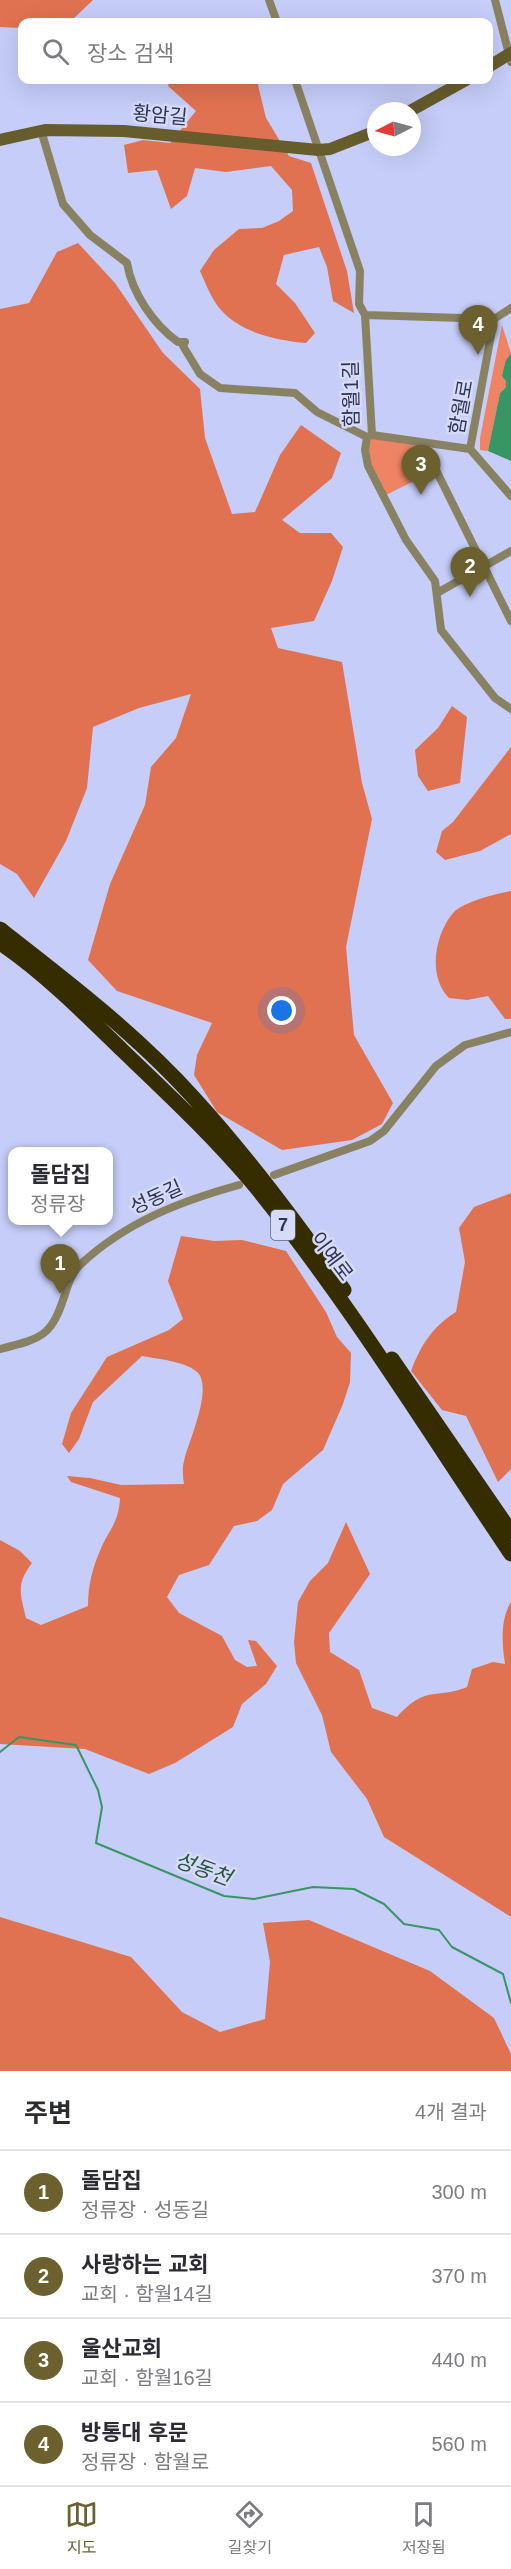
<!DOCTYPE html>
<html lang="ko">
<head>
<meta charset="utf-8">
<style>
  body { margin:0; font-family:Arial,"Noto Sans KR",sans-serif; background:#f7f7f7; color:#2b2b33 }
  .compass { position:absolute; left:367px; top:102px; width:54px; height:54px; border-radius:50%; background:#fff; box-shadow:0 6px 24px #0002; rotate:264deg }
  .you { position:absolute; left:282px; top:1011px; width:21px; height:21px; margin:-15px; border:4px solid #fff; border-radius:50%; background:#1a73e8; box-shadow:0 0 0 9px #1a73e833 }
  .badge { display:grid; place-items:center; width:39px; height:39px; border-radius:50%; background:#6c612e; color:#fff; font-size:20px; font-weight:700 }
  .pin { position:absolute; translate:-50% -50px; filter:drop-shadow(0 2px 3px #0008) }
  .pin::after { content:''; position:absolute; top:32px; width:21px; height:18px; background:inherit; clip-path:polygon(0 0,100% 0,50% 100%) }
  .popup { position:absolute; left:8px; top:1147px; width:105px; height:78px; box-sizing:border-box; display:grid; place-content:center; border-radius:12px; background:#fff; filter:drop-shadow(0 2px 4px #0005); font-size:20px; white-space:nowrap; color:#7c7c81 }
  .popup b { font-size:22px; color:#2b2b33 }
  .popup::after { content:''; position:absolute; left:50%; top:100%; margin-left:-12px; border:12px solid transparent; border-top-color:#fff }
  .list { margin:0; padding:0; list-style:none }
  h2 { display:flex; justify-content:space-between; align-items:center; height:78px; margin:0; padding:0 24px; font-size:26px }
  h2 small { font-size:20px; font-weight:400; color:#7c7c81 }
  .list li { display:grid; grid-template-columns:39px 1fr auto; gap:18px; align-items:center; box-sizing:border-box; height:84px; padding:0 24px; border-top:2px solid #e1e1e2 }
  .list b { display:block; font-size:22px; white-space:nowrap }
  .list p { margin:0; font-size:20px; white-space:nowrap; color:#7c7c81 }
  .list em { font-size:20px; font-style:normal; color:#7c7c81 }
  .icon { flex:none; width:33px; height:33px; fill:none; stroke:currentColor; stroke-width:2; stroke-linecap:round; stroke-linejoin:round }
  .map { position:relative; flex:none; width:511px; height:2071px; overflow:hidden }
  .search { position:absolute; background:#fff; box-shadow:0 6px 24px #0002; left:18px; right:18px; top:18px; height:66px; display:flex; align-items:center; gap:15px; box-sizing:border-box; padding:0 21px; border-radius:12px; color:#7c7c81; font-size:22px }
  .sheet { height:414px; background:#fff }
  nav { display:flex; justify-content:space-around; align-items:center; box-sizing:border-box; height:84px; border-top:2px solid #e1e1e2; background:#fff; font-size:16px; color:#7c7c81 }
  nav a { display:grid; justify-items:center; gap:3px }
  nav .on { color:#6c612e }
  .map>svg:first-child { display:block }
  .green { fill:#ef8465 }
  .forest { fill:#e07252 }
  .water { fill:#389564 }
  .lines { fill:none; stroke-linecap:round; stroke-linejoin:round }
  .stream { stroke:#389564; stroke-width:2 }
  .street { stroke:#898262; stroke-width:8 }
  .secondary { stroke:#675c2b; stroke-width:12 }
  .highway { stroke:#352c00; stroke-width:15 }
  .labels { text-anchor:middle; stroke-width:5; stroke-linejoin:round; paint-order:stroke }
  .shield { fill:#d5dbf8; stroke:#626683; stroke-width:1.5 }
  .shield-label { font-size:18px; font-weight:bold; fill:#303451 }
  .street-label { font-size:20px; fill:#303451; stroke:#d5dbf8 }
  .water-label { font-size:21px; font-style:italic; fill:#25563b; stroke:#d5dbf8 }
</style>
</head>
<body>
<div class="map">
<svg width="511" height="2071" viewBox="0 0 511 2071">
  <rect width="100%" height="100%" fill="#c5cdf8"/>
  <path class="green" d="M502,325L511,353L506,360V387L500,393L488,451L480,450V438Z
    M367,437L423,444L436,470L384,496L368,466Z"/>
  <path class="forest" d="M0,0H93L71,21L22,22V28L0,27Z
    M170,80L257,81L266,118L289,156L311,163L347,271L354,313L333,301L327,267L319,247L284,255L276,284L295,303L315,333L306,343C275,340 236,332 217,305C210,295 205,282 200,271L214,250L239,229L262,228L279,221L293,211L292,190L271,166L226,172L195,168L187,196L171,209L157,170L128,173L124,145L143,140L170,143L196,111L168,86Z
    M78,243L115,283L163,353L200,389L205,438L232,514L255,512L280,455L301,425L341,453L332,478L282,520L300,533H331L343,547L332,581L314,621L271,628L278,648L342,662L362,783L372,819L346,947L354,1035L393,1103L382,1124L352,1140L282,1150L217,1112L194,1075L197,1055L212,1023L117,991L88,960L110,884L145,805L151,767L176,738L191,694L139,708L93,727L87,788L66,841L34,898L17,874L0,864V309L29,303L57,252Z
    M452,706L467,717L460,783L428,791L418,776L415,750L438,728Z
    M511,747V834L480,851L445,860L436,852L442,831L453,822Z
    M511,891V1019H505L488,996L467,1000L449,998C427,976 435,933 454,912C463,902 498,893 511,891Z
    M511,1193V1469L498,1482L466,1416L442,1410L411,1371C421,1345 432,1327 456,1312L465,1262L459,1228L474,1207Z
    M181,1236L214,1241L242,1240L286,1251L326,1312L337,1337L351,1353L350,1382L343,1404L323,1450L283,1484L272,1510L257,1521L234,1526L209,1565L179,1575L167,1597L179,1613L222,1636L235,1660L247,1667L257,1666L248,1640L256,1641L277,1666L266,1684L242,1704L233,1727L175,1763L149,1774L85,1749L0,1744V1540L20,1551L32,1563C16,1584 20,1593 26,1618L41,1625L88,1606C88,1584 93,1566 102,1546C111,1527 119,1521 120,1498L71,1482L67,1476L90,1478L121,1485L184,1484C183,1477 182,1468 184,1461C188,1442 215,1386 196,1371C183,1361 158,1359 142,1356L93,1402L79,1439L69,1453L62,1444L71,1413L107,1357L169,1330L183,1319L168,1281Z
    M346,1522L370,1574L329,1633L330,1652L359,1670L372,1708L397,1717C427,1684 435,1700 467,1687L472,1669L493,1662L505,1664C502,1644 500,1620 511,1602V1917L384,1837L367,1799L331,1752L322,1715L296,1663L294,1642L298,1602L310,1581L328,1563Z
    M0,1917L131,1957L182,2012L220,2032L265,2019L270,1962L263,1923L309,1920L430,1971L494,2018L511,2054V2071H0Z"/>
  <path class="water" d="M511,353V461L488,451L500,393L506,387V381L502,376L506,360Z"/>
  <g class="lines">
    <path class="stream" d="M0,1752L19,1737L76,1745L98,1790L102,1807L96,1843L224,1896L254,1899L313,1887L354,1889L384,1904L404,1924L439,1930L452,1947L503,1974L511,2003"/>
    <path class="street" d="M269,0L277,22
      M495,0L511,62
      M295,80L360,271L359,304L365,315L372,435L367,437L365,450L368,466L406,540L435,581L441,630L495,698L511,709
      M45,130L43,137L63,204L90,235L127,263C132,293 153,324 178,342H185L183,346L200,374L220,388L295,393L317,412L367,437
      M365,315L494,319
      M372,435L470,449L511,496
      M423,444L511,621
      M470,449L494,319L511,308
      M437,593L511,551
      M274,1175L370,1141L384,1131L436,1066L465,1045L511,1032
      M0,1349C44,1338 52,1336 66,1291C69,1281 73,1271 81,1264C126,1222 181,1201 239,1185"/>
    <path class="secondary" d="M488,67L511,53
      M410,111L466,80
      M0,140L45,130L124,131L318,150L330,149L376,131"/>
    <path class="highway" d="M0,929C67,981 136,1034 193,1097C248,1157 297,1223 344,1290
      M0,943C44,973 84,1013 122,1050C168,1094 215,1138 255,1186C349,1302 428,1431 511,1554
      M392,1359L511,1532"/>
  </g>
  <g class="labels">
    <rect class="shield" x="271" y="1210" width="24" height="30" rx="4.5"/>
    <g class="shield-label">
      <text x="283" y="1231">7</text>
    </g>
    <g class="street-label">
      <text transform="translate(160 115) rotate(5)" y="7">황암길</text>
      <text transform="translate(351 394) rotate(-91)" y="7">함월1길</text>
      <text transform="translate(461 407) rotate(-80)" y="7">함월로</text>
      <text transform="translate(156 1197) rotate(-24)" y="7">성동길</text>
      <text transform="translate(332 1256) rotate(53)" y="7">이예로</text>
    </g>
    <g class="water-label">
      <text transform="translate(203 1869) rotate(20)" y="7">성동천</text>
    </g>
  </g>
</svg>
<svg class="compass" viewBox="-18 -18 36 36"><path d="M0-13l5 13h-10z" fill="#e53935"/><path d="M0 13l5-13h-10z" fill="#7c7c81"/></svg>
<div class="you"></div>
<div class="pin badge" style="left:60px;top:1294px">1</div>
<div class="popup"><b>돌담집</b>정류장</div>
<div class="pin badge" style="left:470px;top:597px">2</div>
<div class="pin badge" style="left:421px;top:495px">3</div>
<div class="pin badge" style="left:478px;top:355px">4</div>
<div class="search"><svg class="icon" aria-label="search" viewBox="0 0 24 24"><circle cx="10" cy="10" r="6"/><path d="M15 15l6 6"/></svg>장소 검색</div>
</div>
<section class="sheet">
<h2>주변<small>4개 결과</small></h2>
<ul class="list">
<li><span class="badge">1</span><div><b>돌담집</b><p>정류장 · 성동길</p></div><em>300 m</em></li>
<li><span class="badge">2</span><div><b>사랑하는 교회</b><p>교회 · 함월14길</p></div><em>370 m</em></li>
<li><span class="badge">3</span><div><b>울산교회</b><p>교회 · 함월16길</p></div><em>440 m</em></li>
<li><span class="badge">4</span><div><b>방통대 후문</b><p>정류장 · 함월로</p></div><em>560 m</em></li>
</ul>
</section>
<nav>
<a class="on"><svg class="icon" aria-label="map" viewBox="0 0 24 24"><path d="M3 6l6-2 6 2 6-2v14l-6 2-6-2-6 2zM9 4v14M15 6v14"/></svg>지도</a>
<a><svg class="icon" aria-label="directions" viewBox="0 0 24 24"><path d="M12 3l9 9-9 9-9-9zM9 14v-3h6M13 9l2 2-2 2"/></svg>길찾기</a>
<a><svg class="icon" aria-label="saved" viewBox="0 0 24 24"><path d="M7 4h10v16l-5-4-5 4z"/></svg>저장됨</a>
</nav>
</body>
</html>
